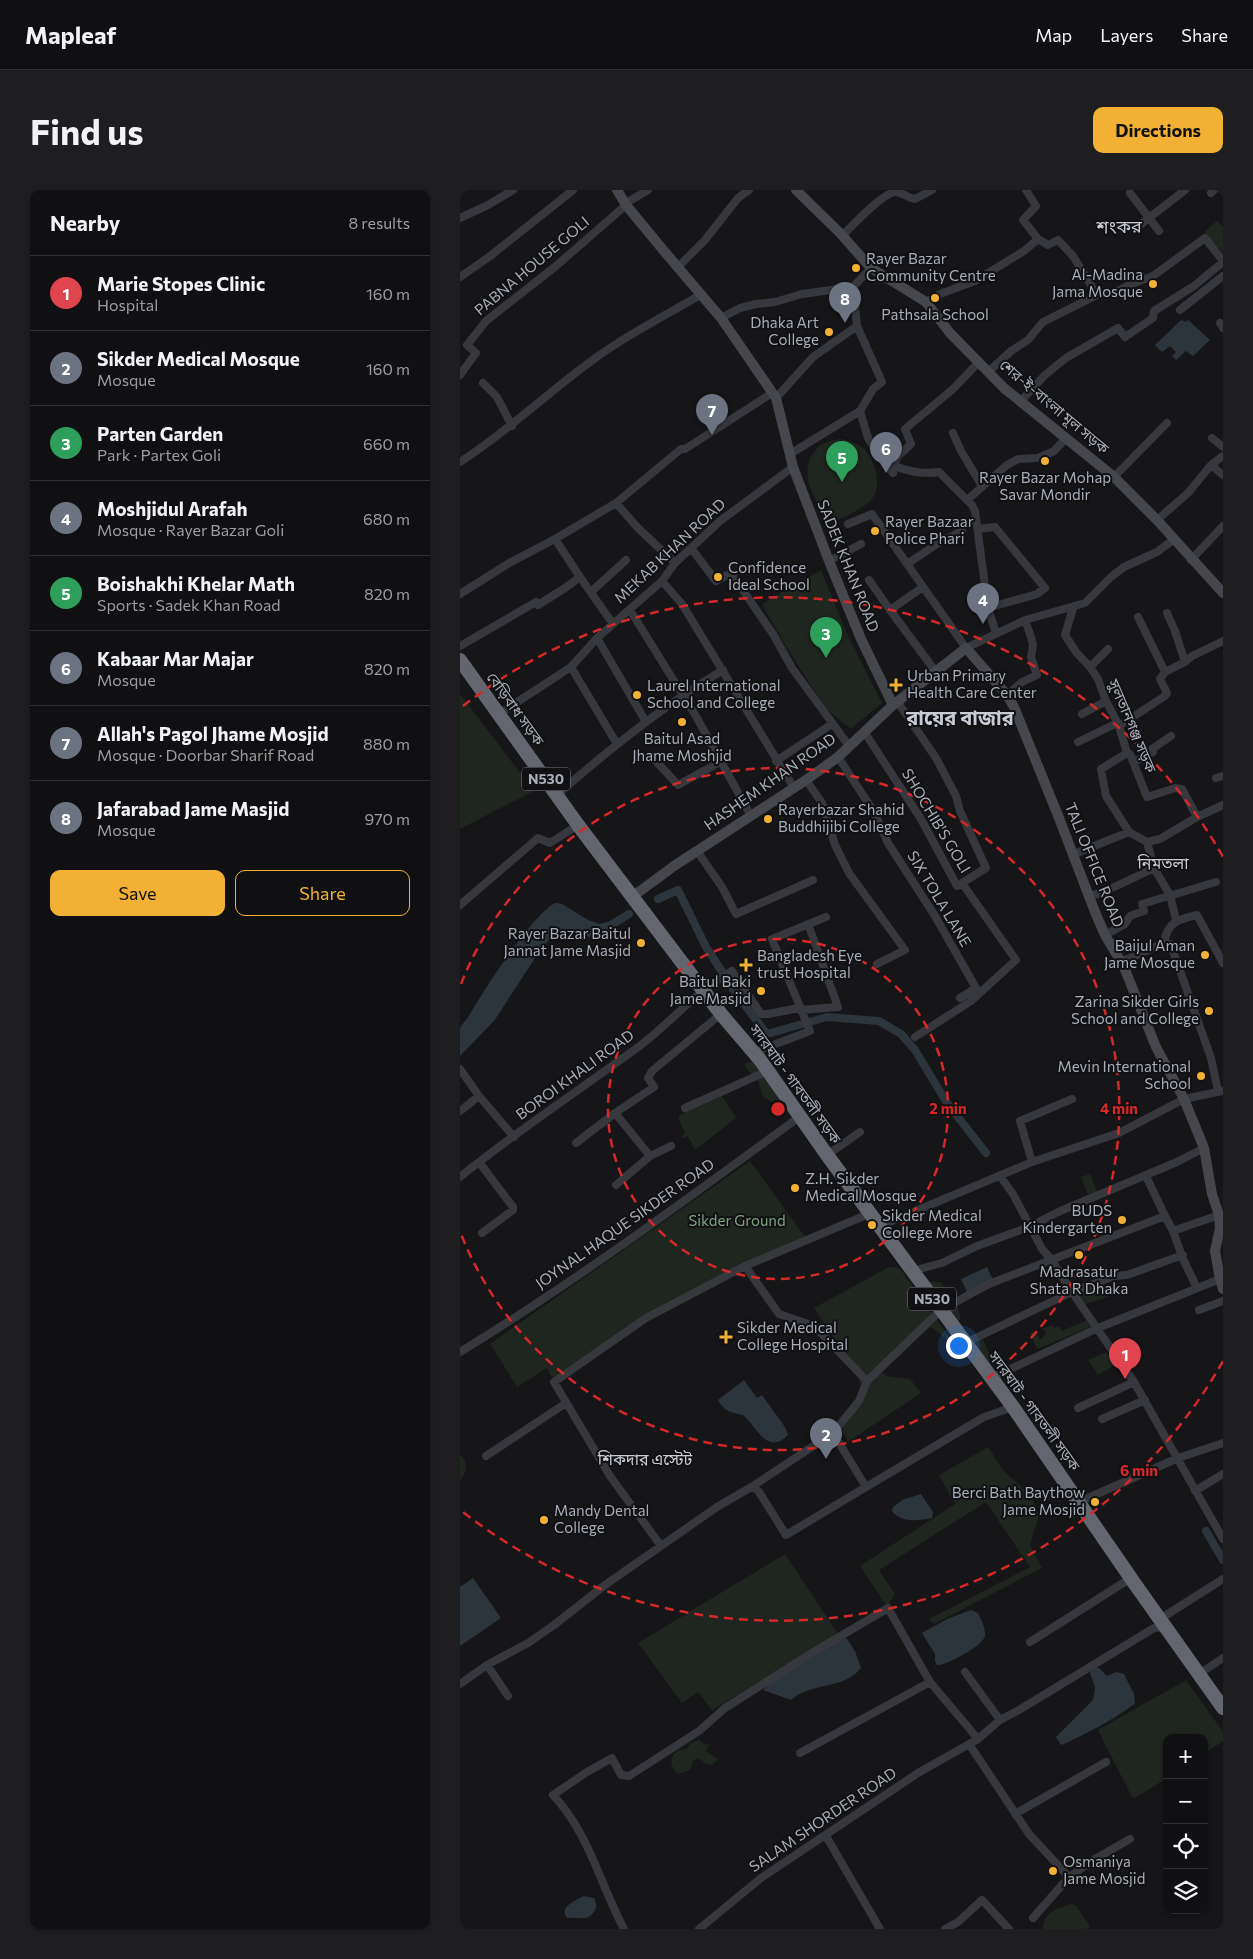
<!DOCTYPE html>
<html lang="en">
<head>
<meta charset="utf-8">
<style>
  body { margin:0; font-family:Commissioner,"Noto Sans Bengali",sans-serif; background:#1e1e20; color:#f1f3f6 }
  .controls { position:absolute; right:15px; bottom:15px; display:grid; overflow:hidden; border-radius:10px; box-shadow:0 1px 4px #0004 }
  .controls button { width:45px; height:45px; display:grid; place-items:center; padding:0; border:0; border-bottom:1px solid #303032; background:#101012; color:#f1f3f6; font:25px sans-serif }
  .you { position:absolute; left:498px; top:1155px; width:18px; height:18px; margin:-12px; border:4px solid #fff; border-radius:50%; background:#1a73e8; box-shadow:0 0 0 8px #1a73e833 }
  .badge { display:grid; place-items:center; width:32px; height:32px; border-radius:50%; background:#f2b134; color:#fff; font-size:16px; font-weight:700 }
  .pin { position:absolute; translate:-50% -41px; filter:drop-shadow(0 1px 2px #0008) }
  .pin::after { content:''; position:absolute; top:26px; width:18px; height:15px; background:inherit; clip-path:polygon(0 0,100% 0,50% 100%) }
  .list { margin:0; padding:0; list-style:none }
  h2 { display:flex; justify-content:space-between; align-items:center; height:65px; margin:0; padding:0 20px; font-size:21px }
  h2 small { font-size:16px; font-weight:400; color:#9c9d9f }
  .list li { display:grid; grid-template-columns:32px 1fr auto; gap:15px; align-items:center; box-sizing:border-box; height:75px; padding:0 20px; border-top:1px solid #303032 }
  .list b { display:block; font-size:19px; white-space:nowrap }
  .list p { margin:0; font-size:16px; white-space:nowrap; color:#9c9d9f }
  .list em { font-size:16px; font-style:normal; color:#9c9d9f }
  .actions { display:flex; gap:10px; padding:15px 20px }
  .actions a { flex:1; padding:11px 0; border:1px solid #f2b134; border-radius:10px; text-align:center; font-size:18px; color:#f2b134 }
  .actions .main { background:#f2b134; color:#111 }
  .icon { flex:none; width:28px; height:28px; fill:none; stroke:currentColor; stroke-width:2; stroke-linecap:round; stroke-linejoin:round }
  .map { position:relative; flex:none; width:763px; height:1739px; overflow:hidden; border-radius:10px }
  header { display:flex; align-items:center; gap:30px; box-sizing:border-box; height:70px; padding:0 25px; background:#101012; border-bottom:1px solid #303032 }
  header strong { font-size:24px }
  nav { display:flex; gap:28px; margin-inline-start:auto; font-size:18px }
  .intro { display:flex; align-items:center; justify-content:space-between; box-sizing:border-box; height:120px; padding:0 30px }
  h1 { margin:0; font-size:35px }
  .button { padding:12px 22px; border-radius:10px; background:#f2b134; color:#111; font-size:18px; font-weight:700 }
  main { display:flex; gap:30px; padding:0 30px }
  aside { flex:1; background:#101012; border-radius:10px; box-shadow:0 1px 4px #0004 }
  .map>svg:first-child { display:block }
  .green { fill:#1e261f }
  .water { fill:#2c353c }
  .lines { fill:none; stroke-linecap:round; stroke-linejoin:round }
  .canal { stroke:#2c353c; stroke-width:8 }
  .street { stroke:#37383d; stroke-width:8 }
  .secondary { stroke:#45474d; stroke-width:10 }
  .highway { stroke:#63666e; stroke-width:14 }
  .ring { fill:none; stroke:#d62828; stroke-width:2.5; stroke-dasharray:9 6 }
  .poi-dot { fill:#f2b134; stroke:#111113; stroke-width:2 }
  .labels { text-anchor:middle; stroke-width:4; stroke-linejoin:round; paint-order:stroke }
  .shield { fill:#111113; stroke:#7b7e86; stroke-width:1 }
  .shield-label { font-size:14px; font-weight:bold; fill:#a8adb8 }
  .poi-label { font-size:15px; fill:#a8adb8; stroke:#111113; text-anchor:start }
  .street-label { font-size:15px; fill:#a8adb8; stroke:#111113 }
  .park-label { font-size:15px; fill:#7fa381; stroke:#111113 }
  .neighbourhood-label { font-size:16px; fill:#c9ccd4; stroke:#111113 }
  .quarter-label { font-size:18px; fill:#c9ccd4; stroke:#111113 }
  .district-label { font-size:20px; font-weight:bold; fill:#c9ccd4; stroke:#111113 }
  .centre { fill:#d62828; stroke:#111113; stroke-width:2.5 }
  .ring-label { font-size:15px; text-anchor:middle; font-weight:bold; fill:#d62828; stroke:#111113; stroke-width:4; stroke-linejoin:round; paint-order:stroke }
</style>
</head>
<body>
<header>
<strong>Mapleaf</strong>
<nav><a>Map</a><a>Layers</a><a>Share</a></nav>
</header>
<div class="intro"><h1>Find us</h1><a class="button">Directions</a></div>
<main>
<aside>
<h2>Nearby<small>8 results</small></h2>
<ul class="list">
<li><span class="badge" style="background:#e0444e">1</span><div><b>Marie Stopes Clinic</b><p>Hospital</p></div><em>160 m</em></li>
<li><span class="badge" style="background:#6b7280">2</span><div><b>Sikder Medical Mosque</b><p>Mosque</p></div><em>160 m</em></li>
<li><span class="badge" style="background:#2e9e5b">3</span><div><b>Parten Garden</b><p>Park · Partex Goli</p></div><em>660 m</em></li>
<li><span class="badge" style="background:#6b7280">4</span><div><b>Moshjidul Arafah</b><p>Mosque · Rayer Bazar Goli</p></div><em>680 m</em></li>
<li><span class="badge" style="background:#2e9e5b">5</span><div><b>Boishakhi Khelar Math</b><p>Sports · Sadek Khan Road</p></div><em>820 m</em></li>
<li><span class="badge" style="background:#6b7280">6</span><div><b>Kabaar Mar Majar</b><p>Mosque</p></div><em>820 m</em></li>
<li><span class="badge" style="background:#6b7280">7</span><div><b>Allah's Pagol Jhame Mosjid</b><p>Mosque · Doorbar Sharif Road</p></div><em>880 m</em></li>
<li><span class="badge" style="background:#6b7280">8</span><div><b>Jafarabad Jame Masjid</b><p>Mosque</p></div><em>970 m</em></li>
</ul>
<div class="actions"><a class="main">Save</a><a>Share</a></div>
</aside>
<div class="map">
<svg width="763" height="1739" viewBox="0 0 763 1739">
  <rect width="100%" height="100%" fill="#161618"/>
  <path class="green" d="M757,31L763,37V63L744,42Z
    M382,249C389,251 397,253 403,258C416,270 424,299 409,312C399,321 383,327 371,333L368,331C356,310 337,285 354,262C361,252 371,250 382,249Z
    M361,380L388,446L422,513L391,539L365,518L322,450L302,414Z
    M0,504L74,601L0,639Z
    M296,869L334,918L314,913L304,908L298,892L284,875Z
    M259,901L276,928L235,960L228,946L222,948L221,946L225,943L218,927Z
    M290,971L345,1047L150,1150L92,1188L87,1178L57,1197L30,1154Z
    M630,984L637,1001L628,1005L621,987Z
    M429,1077H437L441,1080L495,1155C484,1150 477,1138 465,1135L419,1175L425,1186L450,1189L461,1203L388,1252L380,1237L405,1208L401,1201L398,1184L354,1118Z
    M470,1091L481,1093L488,1101V1110L497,1116L501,1129L499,1131L504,1138L500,1146L465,1097Z
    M644,1091L648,1107L623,1115L615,1102Z
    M627,1130L630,1137L577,1159L570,1143L576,1141L580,1150L586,1144L583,1138L592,1135L594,1138L599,1136L602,1141Z
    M521,1145L533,1172L531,1176L522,1175L512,1149Z
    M646,1162L655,1175L638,1185L628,1170Z
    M528,1257L543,1280L571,1306L579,1326L570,1355L582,1378L474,1434L469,1429L570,1377L526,1312L419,1380L435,1404L427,1417L400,1376L495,1314L479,1285Z
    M0,1264C8,1272 8,1282 0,1290Z
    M325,1364L378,1444L252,1520L238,1502L222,1513L178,1453Z
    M726,1490L763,1542V1551L744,1564V1548H707V1588L673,1609L638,1540Z
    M238,1550L246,1555L249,1554L246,1561L258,1569L252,1575L247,1574L238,1568L233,1571L230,1580L218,1584C206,1574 211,1559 227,1559L230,1554Z
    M610,1714L615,1715L630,1736L627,1739H583C582,1723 597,1719 610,1714Z"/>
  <path class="water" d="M721,130L726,132L728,130L750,150L733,166L726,161L716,170L712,166L716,162L710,156L702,162L695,155Z
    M96,713L102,714L128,730L140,734L158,729L159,731L150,740L132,747L102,743L90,748L75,768L34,831L0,866C0,858 0,847 0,839C1,835 6,830 9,826C21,804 76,719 96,713Z
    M527,1077L533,1090L507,1102L501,1089Z
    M284,1190L297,1208L302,1205L325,1237L328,1245C307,1266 297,1237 283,1225C270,1222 265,1222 258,1210Z
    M461,1304L473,1322L472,1328C459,1331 441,1333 432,1321L433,1317L442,1310Z
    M13,1388L41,1428L0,1456V1397Z
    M511,1420L518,1423C521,1429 526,1439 525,1446C524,1455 486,1476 477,1475L475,1471V1464L462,1443L487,1429Z
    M385,1446L395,1461L401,1478C384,1500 351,1492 331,1510L303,1500L310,1493Z
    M635,1478H639L647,1486L656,1482L664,1484L674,1504L675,1513C664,1524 617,1549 601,1555L596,1547L633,1510L635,1498L630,1482Z
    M124,1706L134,1708C136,1712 137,1716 135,1720C129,1732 118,1727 107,1728C99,1716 115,1711 124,1706Z"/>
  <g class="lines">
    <path class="canal" d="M198,709L218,700L246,757L277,805L307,844L367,827L419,831L441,844L455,860L487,913L526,963
      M151,735L169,724
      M746,1341L763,1370"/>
    <path class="street" d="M670,3L699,41
      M751,3L754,0
      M166,13L188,0
      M0,28L28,15L53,0
      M676,38L725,0
      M382,46C391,37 425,0 437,2C443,3 448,8 455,9L472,0
      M578,49L588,55L598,50L613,66L637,105
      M217,78L245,50L278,8L289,0
      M0,87L29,67L113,0
      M466,112L480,104L515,91L564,61L578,49L563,30L576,16L566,0
      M720,120L763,86
      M261,128L280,118L296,114L315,112L342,104L393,97L411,78
      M760,133L763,138
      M397,136L422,192L413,199L400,221
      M528,182L551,161L568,150L583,132L637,105L656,102L669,95L693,86L745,48L763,71
      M0,185L16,163L7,155L26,131L96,76L166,15
      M23,193L37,207L52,236
      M316,208L353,167L397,136L393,97
      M560,212L585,185L606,168L658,138L665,147L693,128L694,121L734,96L763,72
      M493,243L501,261L522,296
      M752,248L763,257
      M330,264L400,221L408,248L418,265L433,283
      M0,272C47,242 85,205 130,172C165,146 204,126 242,104
      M426,273C444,280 460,285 479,282L512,315L515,321L528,418L536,443
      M751,275L763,285
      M433,276L438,266L451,254L445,239L493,199L519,172
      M654,287L707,233
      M507,310L547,275L558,269L578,268L594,261L606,248
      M156,313L178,338L215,373
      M697,330L728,303L751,275L763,266
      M388,334L412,324L506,458L565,430L625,413L651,387L664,377L697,362L713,350
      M518,339L535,337L585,398L577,404L528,418
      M231,358L256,391L271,383L313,444L332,478L389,556
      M731,370L763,336
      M369,371L401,354
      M447,374L477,354L502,341
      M120,387L153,434
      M409,390L430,420
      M202,391L222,414L334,598
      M463,397L430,420L476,482
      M131,402L166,370
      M0,404L51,372L95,349L156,313L221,259H225L312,203
      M613,418L605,445L616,462L630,477L638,489L646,511L659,536L667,563L670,564L687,607L715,598L722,599L737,627
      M170,420L237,528L291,626
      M707,423L715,441L725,472
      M678,427L705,482
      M137,448L186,532
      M0,456L76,412L78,415L105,398L120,387L95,349
      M111,477L157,554
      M630,477L648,459
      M547,505L562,492L577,485L571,467L573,455L571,447L565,430
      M437,511L476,568L496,606L500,621L526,678L502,693
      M39,524L111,477L137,448L202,391L215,373L260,331L333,277
      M622,524L646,511
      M659,536L705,506L707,503L700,489L705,482L725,472L732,466L763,451
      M405,543L461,629L497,696L502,693L556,770L511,811L455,847
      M618,552L657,533
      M667,563L641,579L646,606L669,642
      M378,567L414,622L428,653L475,726L516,798L500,808
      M195,570L218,595L260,572
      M316,571L372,534
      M674,572L693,562L692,559L711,546
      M756,588L763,586
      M346,590L362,613L375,655L389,683L445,760L417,774
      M97,605C149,559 203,516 263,480
      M687,652L694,678L710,705L716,730
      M237,661L262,697L276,724L353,690
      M612,665L669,642L687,652L700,649L737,627L763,615
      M628,706L642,703L694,678
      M0,715L78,648L90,653L118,635
      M645,745L665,734L670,726L684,721L682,714L756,692
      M704,753L710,754L713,761L751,868L758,901
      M661,772L704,753C707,732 719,729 737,725L763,773
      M340,820L378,817L348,734
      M295,862L350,841L312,749L366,727
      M0,879L19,906L54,947
      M225,918L310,880
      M0,921L19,906
      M155,923L190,966
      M116,953L155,923L194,897L188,888L192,881L261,824
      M367,965L400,942
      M19,972L53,1017V1020L22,1043
      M572,972L560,931L612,909
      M540,986L553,1004L582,1059L591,1069L612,1102L674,1192L763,1349
      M686,986L705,1026L713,1041L723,1069L737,1098
      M0,987C58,940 121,899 181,855C212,831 238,800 272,781L301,824H308L339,818
      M156,995L190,966L211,956
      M420,1036L572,972L659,943L724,909L763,901
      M713,1041L759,1025
      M285,1076L319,1124L354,1136L407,1191
      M452,1081L482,1073L517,1056L569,1037L598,1022L717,972L744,958
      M739,1120L763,1111
      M505,1153L612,1102L654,1086L667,1085L723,1065
      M0,1162C118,1090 230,1007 342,925
      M531,1188L638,1138L760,1089
      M618,1218L674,1192
      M642,1229L685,1210
      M26,1266L106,1213
      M293,1296L299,1302L326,1345L406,1297L373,1243
      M406,1297L524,1227L553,1217
      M735,1301L763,1284
      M619,1312L718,1268L763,1253
      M201,1356L150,1286L94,1192L186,1128L285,1076L411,1023
      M700,1429L763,1389
      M570,1452L671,1388
      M27,1475L48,1506
      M505,1482L540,1530
      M739,1484L763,1468
      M0,1494L27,1475L68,1453L94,1435L145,1395L257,1317L293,1296L373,1243L399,1211L407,1191L481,1120L529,1094L705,1026
      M509,1554L569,1644L609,1687
      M340,1563L470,1492
      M555,1624L646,1572
      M366,1646L420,1739
      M573,1728L609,1687L635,1669L670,1649
      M164,1739C140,1694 129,1643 93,1605L127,1582L152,1568L161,1585L169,1586L239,1541L265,1518L347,1466L428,1418L470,1492L518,1549
      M239,1739L301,1688L458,1583L518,1549L540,1530L559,1520L694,1438L705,1437
      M485,1739L498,1732L522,1710L549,1739"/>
    <path class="secondary" d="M157,0L166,15L204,61L261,128L316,208L333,277L369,371L401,449L433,515
      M336,0L380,43L411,78L466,112L490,143L544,198L654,287L697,330L763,403
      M172,707L214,676L346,590L378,567L433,515L506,458L547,505L554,517L599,628L635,722L645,745L664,777L696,857L724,909L744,958L752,1004L759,1025L760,1038L755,1061L760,1089L763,1099"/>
    <path class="highway" d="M0,470L118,635L261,824L301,871L367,965L553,1217L677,1397L763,1518"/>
  </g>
  <g class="ring">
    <circle cx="318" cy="919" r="170"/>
    <path d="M1 794A341 341 0 1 1 1 1044"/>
    <path d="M763 1171A511 511 0 0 1 3 1322M3 516A511 511 0 0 1 763 667"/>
  </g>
  <g class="poi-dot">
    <circle cx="396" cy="78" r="5"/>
    <circle cx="693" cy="94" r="5"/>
    <circle cx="475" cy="108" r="5"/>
    <circle cx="369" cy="142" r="5"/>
    <circle cx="585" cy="271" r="5"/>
    <circle cx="415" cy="341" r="5"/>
    <circle cx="258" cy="387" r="5"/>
    <path d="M433.5 487.5h5v5h5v5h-5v5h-5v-5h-5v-5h5z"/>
    <circle cx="177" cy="505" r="5"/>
    <circle cx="222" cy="532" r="5"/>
    <circle cx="308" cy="629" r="5"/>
    <circle cx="181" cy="753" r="5"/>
    <circle cx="745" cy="765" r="5"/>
    <path d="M283.5 767.5h5v5h5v5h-5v5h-5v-5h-5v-5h5z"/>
    <circle cx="301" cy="801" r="5"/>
    <circle cx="749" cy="821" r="5"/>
    <circle cx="741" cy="886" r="5"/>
    <circle cx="335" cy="998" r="5"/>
    <circle cx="662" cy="1030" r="5"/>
    <circle cx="412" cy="1035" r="5"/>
    <circle cx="619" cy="1065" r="5"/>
    <path d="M263.5 1139.5h5v5h5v5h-5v5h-5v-5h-5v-5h5z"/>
    <circle cx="635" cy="1312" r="5"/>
    <circle cx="84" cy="1330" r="5"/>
    <circle cx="593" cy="1681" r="5"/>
  </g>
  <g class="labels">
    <g class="shield">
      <rect x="62" y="577.5" width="48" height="23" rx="4"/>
      <rect x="448" y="1097.5" width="48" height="23" rx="4"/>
    </g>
    <g class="shield-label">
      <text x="86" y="594">N530</text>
      <text x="472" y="1114">N530</text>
    </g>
    <g class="poi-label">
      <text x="406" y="74">Rayer Bazar<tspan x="406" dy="17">Community Centre</tspan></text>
      <text x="683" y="90" text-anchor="end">Al-Madina<tspan x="683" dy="17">Jama Mosque</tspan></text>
      <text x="475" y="130" text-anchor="middle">Pathsala School</text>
      <text x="359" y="138" text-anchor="end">Dhaka Art<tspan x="359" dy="17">College</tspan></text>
      <text x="585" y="293" text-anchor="middle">Rayer Bazar Mohap<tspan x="585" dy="17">Savar Mondir</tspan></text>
      <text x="425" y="337">Rayer Bazaar<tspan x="425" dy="17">Police Phari</tspan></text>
      <text x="268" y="383">Confidence<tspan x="268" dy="17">Ideal School</tspan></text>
      <text x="447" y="491">Urban Primary<tspan x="447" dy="17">Health Care Center</tspan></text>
      <text x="187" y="501">Laurel International<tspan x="187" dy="17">School and College</tspan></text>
      <text x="222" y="554" text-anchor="middle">Baitul Asad<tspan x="222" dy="17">Jhame Moshjid</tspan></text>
      <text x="318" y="625">Rayerbazar Shahid<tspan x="318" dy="17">Buddhijibi College</tspan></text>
      <text x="171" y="749" text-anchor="end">Rayer Bazar Baitul<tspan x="171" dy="17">Jannat Jame Masjid</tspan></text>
      <text x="735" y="761" text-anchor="end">Baijul Aman<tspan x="735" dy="17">Jame Mosque</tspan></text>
      <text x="297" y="771">Bangladesh Eye<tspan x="297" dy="17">trust Hospital</tspan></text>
      <text x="291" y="797" text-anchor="end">Baitul Baki<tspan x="291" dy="17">Jame Masjid</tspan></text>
      <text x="739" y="817" text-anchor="end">Zarina Sikder Girls<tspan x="739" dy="17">School and College</tspan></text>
      <text x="731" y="882" text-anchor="end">Mevin International<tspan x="731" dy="17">School</tspan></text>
      <text x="345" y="994">Z.H. Sikder<tspan x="345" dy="17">Medical Mosque</tspan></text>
      <text x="652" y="1026" text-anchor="end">BUDS<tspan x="652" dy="17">Kindergarten</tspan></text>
      <text x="422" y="1031">Sikder Medical<tspan x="422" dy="17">College More</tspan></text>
      <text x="619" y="1087" text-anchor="middle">Madrasatur<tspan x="619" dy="17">Shata R Dhaka</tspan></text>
      <text x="277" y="1143">Sikder Medical<tspan x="277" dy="17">College Hospital</tspan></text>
      <text x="625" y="1308" text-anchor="end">Berci Bath Baythow<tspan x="625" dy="17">Jame Mosjid</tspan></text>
      <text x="94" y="1326">Mandy Dental<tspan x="94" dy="17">College</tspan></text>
      <text x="603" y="1677">Osmaniya<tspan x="603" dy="17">Jame Mosjid</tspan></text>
    </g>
    <g class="street-label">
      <text transform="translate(72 76) rotate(-40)" y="5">PABNA HOUSE GOLI</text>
      <text transform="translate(594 217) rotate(40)" y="5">শের-ই-বাংলা মূল সড়ক</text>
      <text transform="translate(210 361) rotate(-43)" y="5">MEKAB KHAN ROAD</text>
      <text transform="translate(388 376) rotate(68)" y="5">SADEK KHAN ROAD</text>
      <text transform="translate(55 519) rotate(54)" y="5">বেড়িবাধ সড়ক</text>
      <text transform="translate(672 536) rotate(67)" y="5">সুলতানগঞ্জ সড়ক</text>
      <text transform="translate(310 592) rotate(-35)" y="5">HASHEM KHAN ROAD</text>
      <text transform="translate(476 631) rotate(59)" y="5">SHOCHIB'S GOLI</text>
      <text transform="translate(634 675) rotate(68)" y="5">TALI OFFICE ROAD</text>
      <text transform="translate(479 709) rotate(59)" y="5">SIX TOLA LANE</text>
      <text transform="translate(115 885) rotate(-36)" y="5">BOROI KHALI ROAD</text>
      <text transform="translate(335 894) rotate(54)" y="5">সদরঘাট - গাবতলী সড়ক</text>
      <text transform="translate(165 1034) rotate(-35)" y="5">JOYNAL HAQUE SIKDER ROAD</text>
      <text transform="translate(574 1221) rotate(54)" y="5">সদরঘাট - গাবতলী সড়ক</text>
      <text transform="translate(363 1630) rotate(-34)" y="5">SALAM SHORDER ROAD</text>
    </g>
    <g class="park-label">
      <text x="277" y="1036">Sikder Ground</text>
    </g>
    <g class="neighbourhood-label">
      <text x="703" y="679">নিমতলা</text>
      <text x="185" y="1275">শিকদার এস্টেট</text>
    </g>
    <g class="quarter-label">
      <text x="659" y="43">শংকর</text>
    </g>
    <g class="district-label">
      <text x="500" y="535">রায়ের বাজার</text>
    </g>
  </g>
  <circle cx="318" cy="919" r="8" class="centre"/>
  <g class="ring-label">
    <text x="488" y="924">2 min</text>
    <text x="659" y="924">4 min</text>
    <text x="679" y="1286">6 min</text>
  </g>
</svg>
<div class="controls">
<button>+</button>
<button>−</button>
<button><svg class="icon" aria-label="locate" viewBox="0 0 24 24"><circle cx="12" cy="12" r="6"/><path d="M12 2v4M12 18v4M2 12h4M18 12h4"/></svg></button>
<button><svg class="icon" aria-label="layers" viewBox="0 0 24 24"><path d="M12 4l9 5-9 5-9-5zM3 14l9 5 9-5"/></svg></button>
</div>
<div class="you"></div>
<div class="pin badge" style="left:665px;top:1189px;background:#e0444e">1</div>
<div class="pin badge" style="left:366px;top:1269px;background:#6b7280">2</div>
<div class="pin badge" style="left:366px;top:468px;background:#2e9e5b">3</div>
<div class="pin badge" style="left:523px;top:434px;background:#6b7280">4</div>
<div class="pin badge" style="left:382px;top:292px;background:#2e9e5b">5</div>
<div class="pin badge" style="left:426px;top:283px;background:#6b7280">6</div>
<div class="pin badge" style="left:252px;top:245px;background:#6b7280">7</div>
<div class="pin badge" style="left:385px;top:133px;background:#6b7280">8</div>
</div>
</main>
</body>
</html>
